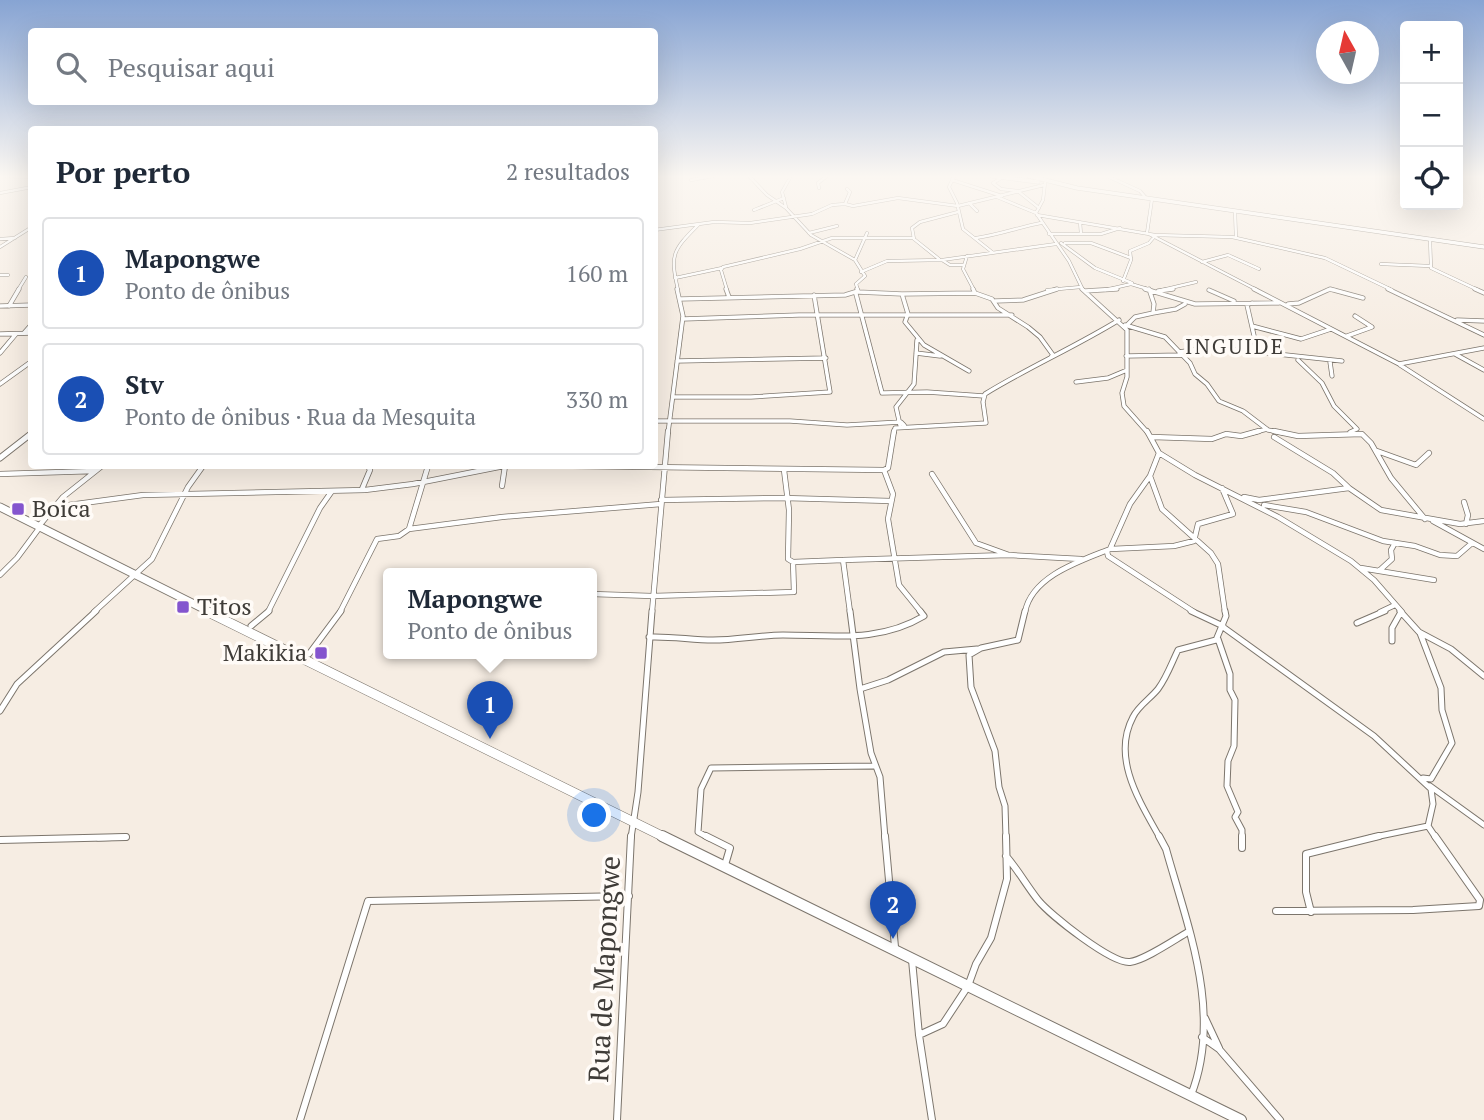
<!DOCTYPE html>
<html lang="pt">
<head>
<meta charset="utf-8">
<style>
  body { margin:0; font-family:"PT Serif",serif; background:#f2f2f3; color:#1f2937 }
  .controls { position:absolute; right:21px; top:21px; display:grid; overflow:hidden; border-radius:7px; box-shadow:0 7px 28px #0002 }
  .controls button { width:63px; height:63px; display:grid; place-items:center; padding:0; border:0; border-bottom:2px solid #e0e1e3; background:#fff; color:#1f2937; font:35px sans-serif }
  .compass { position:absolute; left:1316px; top:21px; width:63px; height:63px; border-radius:50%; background:#fff; box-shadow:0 7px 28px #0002; rotate:352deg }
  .you { position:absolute; left:595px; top:816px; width:24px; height:24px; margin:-18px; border:5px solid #fff; border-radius:50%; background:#1a73e8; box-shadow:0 0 0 10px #1a73e833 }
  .badge { display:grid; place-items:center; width:46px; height:46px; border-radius:50%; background:#8455ce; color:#fff; font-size:23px; font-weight:700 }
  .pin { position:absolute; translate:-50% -58px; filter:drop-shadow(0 2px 4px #0008) }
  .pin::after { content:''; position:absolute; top:37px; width:24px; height:21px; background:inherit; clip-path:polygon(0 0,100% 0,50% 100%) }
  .popup { position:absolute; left:383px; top:568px; width:214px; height:91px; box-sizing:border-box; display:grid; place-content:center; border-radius:7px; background:#fff; filter:drop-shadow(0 2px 5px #0005); font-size:23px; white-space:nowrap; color:#747a83 }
  .popup b { font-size:26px; color:#1f2937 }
  .popup::after { content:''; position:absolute; left:50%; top:100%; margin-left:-14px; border:14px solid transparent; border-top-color:#fff }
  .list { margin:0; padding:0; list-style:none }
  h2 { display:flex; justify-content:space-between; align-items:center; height:91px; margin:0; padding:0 28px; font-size:30px }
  h2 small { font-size:23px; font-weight:400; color:#747a83 }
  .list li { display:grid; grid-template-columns:46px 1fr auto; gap:21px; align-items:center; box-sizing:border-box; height:112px; margin:0 14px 14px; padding:0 14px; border:2px solid #e0e1e3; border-radius:7px }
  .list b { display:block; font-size:26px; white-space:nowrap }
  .list p { margin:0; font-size:23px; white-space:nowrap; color:#747a83 }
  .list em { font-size:23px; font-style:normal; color:#747a83 }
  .icon { flex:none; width:38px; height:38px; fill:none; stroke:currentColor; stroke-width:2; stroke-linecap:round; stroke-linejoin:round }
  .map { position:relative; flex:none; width:1484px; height:1120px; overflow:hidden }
  .search { position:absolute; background:#fff; box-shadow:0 7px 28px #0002; left:28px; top:28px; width:630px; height:77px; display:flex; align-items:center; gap:18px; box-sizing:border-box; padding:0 24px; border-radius:7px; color:#747a83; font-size:26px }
  .panel { position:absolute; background:#fff; box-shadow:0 7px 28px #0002; left:28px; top:126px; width:630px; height:343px; border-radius:7px }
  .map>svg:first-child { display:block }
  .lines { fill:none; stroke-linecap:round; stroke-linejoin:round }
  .minor-far4-casing { stroke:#7c756c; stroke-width:3.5 }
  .minor-far3-casing { stroke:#7c756c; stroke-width:5 }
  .minor-far2-casing { stroke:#7c756c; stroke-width:6 }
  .minor-far1-casing { stroke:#7c756c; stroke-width:7 }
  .minor-casing { stroke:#7c756c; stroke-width:8 }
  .tertiary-far1-casing { stroke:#7c756c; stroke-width:4.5 }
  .tertiary-casing { stroke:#7c756c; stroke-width:7 }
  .trunk-far2-casing { stroke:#7c756c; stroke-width:9 }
  .trunk-far1-casing { stroke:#7c756c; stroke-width:10 }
  .trunk-casing { stroke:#7c756c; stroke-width:12 }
  .minor-far4 { stroke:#fff; stroke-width:2.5 }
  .minor-far3 { stroke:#fff; stroke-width:3.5 }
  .minor-far2 { stroke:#fff; stroke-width:4.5 }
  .minor-far1 { stroke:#fff; stroke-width:5 }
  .minor { stroke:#fff; stroke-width:6 }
  .tertiary-far1 { stroke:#fff; stroke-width:3.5 }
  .tertiary { stroke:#fff; stroke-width:5 }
  .trunk-far2 { stroke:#fff; stroke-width:7 }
  .trunk-far1 { stroke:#fff; stroke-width:9 }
  .trunk { stroke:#fff; stroke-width:10 }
  .poi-dot { fill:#8455ce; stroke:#fffbf7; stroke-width:2.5 }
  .labels { text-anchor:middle; stroke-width:7; stroke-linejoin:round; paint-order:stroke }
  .far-neighbourhood-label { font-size:21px; letter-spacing:2px; fill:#3f3c38; stroke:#fffbf7 }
  .poi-label { font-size:24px; fill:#3f3c38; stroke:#fffbf7; text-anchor:start }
  .near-street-label { font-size:28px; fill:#3f3c38; stroke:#fffbf7 }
</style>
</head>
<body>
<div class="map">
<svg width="1484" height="1120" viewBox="0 0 1484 1120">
  <rect width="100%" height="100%" fill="#f6ede3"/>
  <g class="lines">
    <g class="minor-far4-casing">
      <path id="minor-far4" d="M6,176L32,177
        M749,176L767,195L786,208L811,235L855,260L865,276L856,284L858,290
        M954,176L949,187L957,203L963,229L992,252
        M1107,176L1140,191L1146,198
        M1003,177L993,183L1001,189L1018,191
        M691,180L713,176
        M952,180L1002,196
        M1045,183L1043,200L1036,213L1069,261L1083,290
        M819,188L818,183L827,176
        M1019,192L1039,208
        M0,193L32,187
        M997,197L1036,213
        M1152,199L1147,233L1257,290
        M969,203L977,211
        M845,204L853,206L898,198L958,206L1044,185
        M786,207L782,192L791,176
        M754,210L784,198
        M1235,211L1236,238
        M1037,215L1155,235L1232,237L1325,258L1392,290
        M654,230L714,222L750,223L812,214L832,205L845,204L850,192L847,189
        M809,233L837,226
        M1049,234H1081L1080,222
        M1081,234H1101L1120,228
        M976,238C999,235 1019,227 1041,223
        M0,239L15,238
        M1430,239L1431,268L1478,290
        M1061,243L1095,268L1132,283
        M1065,243H1091L1131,258
        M0,247L32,227
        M967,256L963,269L974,290
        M939,259L914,239L912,228L920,222L958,212
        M855,260L867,233
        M942,260L950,265H964
        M1202,262L1228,255L1259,269
        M1381,264L1430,266
        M861,272L887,261L942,260L1056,244
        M0,275H8
        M675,278L722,268
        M1123,281L1131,260L1130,251L1149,243L1154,237
        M18,290L26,277
        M678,290C670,255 672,251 698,225
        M727,290L721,270L723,267L800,249L832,238H913
        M1047,290L1081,287
        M1105,290L1131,284L1151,290
        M1162,290L1196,282
        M1327,290H1335"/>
    </g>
    <g class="minor-far3-casing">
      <path id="minor-far3" d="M726,289L729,297
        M973,289L975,293L992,299L998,308L1028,327L1040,337L1053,355L1051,357
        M1082,289L1127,330V377L1122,393L1124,406L1148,433
        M1145,289L1195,304L1279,303
        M1254,289L1399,364L1484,348
        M1388,289L1484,335
        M1475,289L1484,293
        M1209,290L1234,301
        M1085,291L1117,289
        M1158,291L1173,289
        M858,292L902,294L908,314L905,322L924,345L969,371
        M856,294L882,393L927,392L984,396
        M902,294L975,293
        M680,299L845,295L858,291L857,289
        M995,301L1023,300L1057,289
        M1252,303L1247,305L1255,340L1253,350
        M1288,304L1299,303L1330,289L1363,298
        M0,306L32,305
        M9,306L19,289
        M1153,313L1176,309L1185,304
        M683,319L799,315H1012
        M1457,320L1484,321
        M1125,325L1165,337L1190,363L1195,374L1207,384L1219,401L1243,411L1268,430L1283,433
        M1127,325L1135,317L1153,313L1154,304L1149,289
        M1252,326L1301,339L1331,329
        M24,333L32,324
        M0,334L32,333
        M1347,336L1372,327L1355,316
        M1179,352L1213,347L1342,361
        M0,353L16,334
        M916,353L940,356
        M1455,354L1484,370
        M1126,356L1182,355
        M1298,360L1322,383L1334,406L1357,429L1350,432
        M677,361L826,358
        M1330,362L1332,376
        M1400,365L1484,419
        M1076,382L1108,378L1127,370
        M0,384L32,361
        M673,397H751L830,392L814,295
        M654,421H790L847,425L901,422L904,425
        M900,425L896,407L914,384L917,340
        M668,433L683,316L677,289
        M894,433L895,428L986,423L983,402L985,394C1029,367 1075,347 1119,320
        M1252,433L1267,429"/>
    </g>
    <g class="minor-far2-casing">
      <path id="minor-far2" d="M1147,431L1159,453L1195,475L1278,517L1351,561L1374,580L1402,612
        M1274,431L1298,436L1362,434L1371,443L1391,478L1425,519
        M1152,437L1212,439L1226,434L1241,436L1259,431
        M1377,451L1416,465L1429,453
        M1159,453L1150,476L1162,509L1211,553L1218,564L1225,612
        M573,466L884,470L893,494L888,519L899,585L921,612
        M784,470L789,510L788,559L793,562L843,560
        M884,470L888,468L894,431
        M0,474L95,471
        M932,474L976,543L1009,555L1081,559
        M502,486L505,466
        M1349,488L1381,510L1460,524L1484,521
        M362,489L370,470L368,466
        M1244,497L1259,500L1349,488L1333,473L1274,437
        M661,500L784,498L891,501
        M1464,502L1468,515L1466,524
        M1264,505L1306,512L1383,541L1415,546L1440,555L1457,556L1472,543
        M54,507L143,495L365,490L413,484L504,466
        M1433,521L1484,549
        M38,527L63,497L102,466
        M409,529L502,517L661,504
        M1111,549L1174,546L1194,541L1198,524L1233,514L1222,488
        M1107,551L1108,556L1194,612
        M1361,568L1434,580
        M1380,570L1392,559L1391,550L1395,543
        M0,575L17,558L40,527
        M592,594L652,596L794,592L793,562
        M94,612L152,559L188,487L203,466
        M268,612L320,508L332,491
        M340,612L377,539L399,536L409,529L428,466
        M652,612L668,431
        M850,612L843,560L1009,555
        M1025,612C1032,576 1080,561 1110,549L1130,504L1150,476
        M1380,612L1395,605"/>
    </g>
    <g class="minor-far1-casing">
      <path id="minor-far1" d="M850,611L860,689
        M1191,611L1223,626
        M1400,611L1419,632L1451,649L1484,676
        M1357,623L1385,611
        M251,626L269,611
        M1223,627L1374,736L1431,789L1433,804L1428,826L1370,838
        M1420,633L1441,688L1442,710L1452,743L1431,779L1423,778
        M649,637C671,636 692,640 713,640C737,640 760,635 783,635C833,635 879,643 924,616L920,611
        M1218,639L1230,674V690L1235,700L1234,746L1228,761L1227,786L1238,812L1235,817L1242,830V838
        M1392,641V628L1401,612
        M309,654L341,611
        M0,711L17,684L96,611
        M1430,786L1484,825
        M1428,826L1436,838
        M98,838L126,837
        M631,838L638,792L652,611
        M709,838L698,832L701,789L711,768L874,766
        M885,838L880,777L871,753L860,689L888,680L944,652L977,649
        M1006,838L1005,806L999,787L995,751L971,687L969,655L981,648L1018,640L1025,611
        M1160,838C1140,802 1111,758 1133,717C1138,706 1151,698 1158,689C1167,677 1172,662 1178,650L1216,640L1226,616L1225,611"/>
    </g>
    <g class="minor-casing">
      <path id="minor" d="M706,836L730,848L725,865
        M885,836L895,947
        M1159,836L1166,849C1188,928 1223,1014 1191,1095
        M1242,836V848
        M0,840L126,837
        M1006,856C1018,870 1027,886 1038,900C1050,915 1112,964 1130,962C1145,960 1174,940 1188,932
        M1276,911L1413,910L1479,906L1480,900L1435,836
        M1311,912L1306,892V854L1379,836
        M912,960L919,1035L932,1120
        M1205,1018L1219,1048
        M919,1035L943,1024L968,986L976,964L991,938L1007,879L1006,836
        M1202,1037L1219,1049L1280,1120
        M300,1120L368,901L629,896
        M617,1120L631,836"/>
    </g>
    <g class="tertiary-far1-casing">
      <path id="tertiary-far1" d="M992,176L1038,182
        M1029,176L1077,188L1484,247"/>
    </g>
    <g class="tertiary-casing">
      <path id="tertiary" d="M0,458L32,433"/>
    </g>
    <g class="trunk-far2-casing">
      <path id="trunk-far2" d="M0,507L210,612"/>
    </g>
    <g class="trunk-far1-casing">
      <path id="trunk-far1" d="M206,611L666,838"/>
    </g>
    <g class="trunk-casing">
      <path id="trunk" d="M662,836L1241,1120"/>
    </g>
    <use href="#minor-far4" class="minor-far4"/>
    <use href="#minor-far3" class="minor-far3"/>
    <use href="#minor-far2" class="minor-far2"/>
    <use href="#minor-far1" class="minor-far1"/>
    <use href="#minor" class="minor"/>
    <use href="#tertiary-far1" class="tertiary-far1"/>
    <use href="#tertiary" class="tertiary"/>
    <use href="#trunk-far2" class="trunk-far2"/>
    <use href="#trunk-far1" class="trunk-far1"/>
    <use href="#trunk" class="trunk"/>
  </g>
  <linearGradient id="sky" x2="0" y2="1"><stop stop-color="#87a4d3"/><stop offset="0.53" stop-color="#fbf7f2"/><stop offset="1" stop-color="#fbf7f2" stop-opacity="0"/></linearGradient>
  <rect width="1484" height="333" fill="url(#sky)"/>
  <g class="poi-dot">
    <rect x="11" y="502" width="14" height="14" rx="3.5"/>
    <rect x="176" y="600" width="14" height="14" rx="3.5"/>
    <rect x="314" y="646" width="14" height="14" rx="3.5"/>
  </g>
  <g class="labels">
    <g class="far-neighbourhood-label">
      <text x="1235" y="354">INGUIDE</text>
    </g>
    <g class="poi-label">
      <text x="32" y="517">Boica</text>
      <text x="197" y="615">Titos</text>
      <text x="307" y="661" text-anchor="end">Makikia</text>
    </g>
    <g class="near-street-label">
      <text transform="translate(604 969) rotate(-87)" y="10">Rua de Mapongwe</text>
    </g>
  </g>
</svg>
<div class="controls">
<button>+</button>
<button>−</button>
<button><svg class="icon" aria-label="locate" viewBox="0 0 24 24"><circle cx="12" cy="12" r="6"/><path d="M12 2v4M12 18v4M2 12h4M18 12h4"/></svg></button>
</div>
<svg class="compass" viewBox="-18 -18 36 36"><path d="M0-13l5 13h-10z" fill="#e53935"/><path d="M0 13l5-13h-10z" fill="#747a83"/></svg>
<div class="you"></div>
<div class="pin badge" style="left:490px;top:739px;background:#1a4fb4">1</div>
<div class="popup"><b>Mapongwe</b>Ponto de ônibus</div>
<div class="pin badge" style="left:893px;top:939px;background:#1a4fb4">2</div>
<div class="search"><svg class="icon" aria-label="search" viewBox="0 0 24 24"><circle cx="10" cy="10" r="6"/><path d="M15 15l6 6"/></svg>Pesquisar aqui</div>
<section class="panel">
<h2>Por perto<small>2 resultados</small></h2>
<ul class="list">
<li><span class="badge" style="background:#1a4fb4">1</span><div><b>Mapongwe</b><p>Ponto de ônibus</p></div><em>160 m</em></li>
<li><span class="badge" style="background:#1a4fb4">2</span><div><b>Stv</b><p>Ponto de ônibus · Rua da Mesquita</p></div><em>330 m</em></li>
</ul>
</section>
</div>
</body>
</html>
